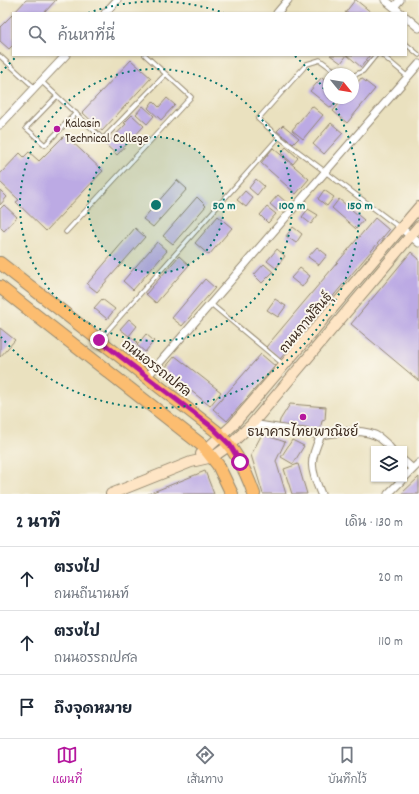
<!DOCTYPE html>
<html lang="th">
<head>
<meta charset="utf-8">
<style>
  body { margin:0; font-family:Dekko,"Playpen Sans Thai",sans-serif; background:#f6f6f7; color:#1f2937 }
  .controls { position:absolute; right:12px; bottom:12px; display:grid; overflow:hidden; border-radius:0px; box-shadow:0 1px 3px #0004 }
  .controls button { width:36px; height:36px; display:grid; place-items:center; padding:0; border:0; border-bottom:1px solid #e0e1e3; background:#fff; color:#1f2937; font:20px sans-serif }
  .compass { position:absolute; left:323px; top:68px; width:36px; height:36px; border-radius:50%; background:#fff; box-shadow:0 1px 3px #0004; rotate:120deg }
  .stop { position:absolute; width:12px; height:12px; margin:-9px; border:3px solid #b5179e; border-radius:50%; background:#fff }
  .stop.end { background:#b5179e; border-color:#fff; box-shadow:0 1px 4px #0008 }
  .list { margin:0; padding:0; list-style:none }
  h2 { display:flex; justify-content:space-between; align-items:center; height:52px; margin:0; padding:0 16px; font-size:17px }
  h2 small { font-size:13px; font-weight:400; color:#747a83 }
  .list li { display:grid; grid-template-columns:26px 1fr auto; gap:12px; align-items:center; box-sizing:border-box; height:64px; padding:0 16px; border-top:1px solid #e0e1e3 }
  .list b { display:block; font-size:15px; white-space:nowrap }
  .list p { margin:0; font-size:13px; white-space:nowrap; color:#747a83 }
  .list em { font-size:13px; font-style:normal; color:#747a83 }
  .icon { flex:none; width:22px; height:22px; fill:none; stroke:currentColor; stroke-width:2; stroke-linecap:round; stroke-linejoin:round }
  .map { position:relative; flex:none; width:419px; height:494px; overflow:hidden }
  .search { position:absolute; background:#fff; box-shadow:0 1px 3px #0004; left:12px; right:12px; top:12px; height:44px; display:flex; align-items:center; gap:10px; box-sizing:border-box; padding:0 14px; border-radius:0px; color:#747a83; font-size:15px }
  .sheet { height:244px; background:#fff }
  nav { display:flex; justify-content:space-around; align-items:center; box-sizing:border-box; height:56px; border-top:1px solid #e0e1e3; background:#fff; font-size:11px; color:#747a83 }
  nav a { display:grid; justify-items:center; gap:2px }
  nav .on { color:#b5179e }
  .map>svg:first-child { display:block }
  .building { fill:#bcaae4 }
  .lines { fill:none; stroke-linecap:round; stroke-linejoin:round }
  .lane-casing { stroke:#92866e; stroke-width:5.5 }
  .street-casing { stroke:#92866e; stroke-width:9 }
  .secondary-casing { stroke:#92866e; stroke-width:12 }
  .primary-casing { stroke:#92866e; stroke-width:14 }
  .lane { stroke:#fff; stroke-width:3.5 }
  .street { stroke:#fff; stroke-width:7 }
  .secondary { stroke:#fee5c5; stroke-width:10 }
  .primary { stroke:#fcbd6f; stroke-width:12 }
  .route { stroke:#b5179e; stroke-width:5 }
  .ring { fill:none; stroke:#0f766e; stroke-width:2; stroke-dasharray:2 4 }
  .poi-dot { fill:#b5179e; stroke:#fbf7ec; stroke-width:1.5 }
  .labels { text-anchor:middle; stroke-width:4; stroke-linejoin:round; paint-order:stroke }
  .poi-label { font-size:13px; fill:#3b2a1e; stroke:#fbf7ec; text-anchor:start }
  .street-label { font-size:13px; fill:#3b2a1e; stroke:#fbf7ec }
  .centre { fill:#0f766e; stroke:#fbf7ec; stroke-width:2 }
  .ring-label { font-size:12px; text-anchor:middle; font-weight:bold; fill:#0f766e; stroke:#fbf7ec; stroke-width:4; stroke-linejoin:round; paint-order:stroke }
</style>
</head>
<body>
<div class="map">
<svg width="419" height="494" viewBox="0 0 419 494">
  <rect width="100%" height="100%" fill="#fbf7ec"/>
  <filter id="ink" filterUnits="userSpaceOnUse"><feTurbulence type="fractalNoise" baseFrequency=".025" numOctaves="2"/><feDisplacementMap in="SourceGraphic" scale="8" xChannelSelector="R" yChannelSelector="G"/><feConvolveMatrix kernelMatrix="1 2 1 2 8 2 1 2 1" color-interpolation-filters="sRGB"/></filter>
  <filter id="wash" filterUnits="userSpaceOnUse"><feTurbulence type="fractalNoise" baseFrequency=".012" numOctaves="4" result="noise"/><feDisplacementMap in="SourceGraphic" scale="16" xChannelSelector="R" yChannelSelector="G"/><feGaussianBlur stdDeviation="0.9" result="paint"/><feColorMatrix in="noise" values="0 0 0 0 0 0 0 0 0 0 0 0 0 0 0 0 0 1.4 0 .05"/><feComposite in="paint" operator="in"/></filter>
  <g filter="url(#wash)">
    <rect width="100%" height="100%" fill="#eae1bf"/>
    <g id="blocks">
      <path class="building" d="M26,0H56L44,13H14Z
        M355,0H356L372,13H345Z
        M13,14V45L9,49L0,41V27Z
        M330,55H370L361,67L347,55L341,63Z
        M131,60L151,78L102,131L82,112Z
        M322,77L329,83V98H340L331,108L310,91Z
        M361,78L375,89L347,123L333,111L344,98H353V88Z
        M167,98L175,105L161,120L148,108L153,101L159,107Z
        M143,106L154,116L147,124L136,114Z
        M312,106L323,115L303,139L292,130Z
        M132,115L144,126L117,155L106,145L126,124L124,123Z
        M331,123L343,133L324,154L313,144Z
        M283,125L299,138L293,144L277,131Z
        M65,135L103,171L46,231L16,202L19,200L0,182V174L20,153L24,157L29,152L39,161Z
        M286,147L298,158L293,164L281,153Z
        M273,148L309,179L296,194L261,163Z
        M256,179L264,186L257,195L249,188Z
        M177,180L187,189L153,227L143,219Z
        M0,190L7,197L0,205Z
        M324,190L334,197L327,206L318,199Z
        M245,191L253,198L246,207L237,200Z
        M278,195L286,202L278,211L270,204Z
        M197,197L206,206L173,244L163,236Z
        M339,199L364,220L356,229L332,208Z
        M4,205L17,217L4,231L0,227V209Z
        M267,207L276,214L268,223L260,215Z
        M308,209L318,215L311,224L302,217Z
        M218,216L232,228L209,255L195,243Z
        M375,218L389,230L280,359L266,347Z
        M293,227L302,234L296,243L286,236Z
        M135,228L145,237L97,292L87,284Z
        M157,242L167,251L133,290L123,281Z
        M317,247L327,255L319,265L308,257Z
        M277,249L285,256L276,268L267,261Z
        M411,252L419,259V381L351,324Z
        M179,256L189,265L156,303L146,294Z
        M264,264L273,272L262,283L254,275Z
        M300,268L310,276L302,287L291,278Z
        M205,279L215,288L182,326L172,318Z
        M102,299L115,309L107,319L94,308Z
        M275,299L286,306L278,317L267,310Z
        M129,319L137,326L129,336L120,329Z
        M0,328L15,340L0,357Z
        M146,334L154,341L145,352L137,345Z
        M130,336L137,342L130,350L123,345Z
        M261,354L275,366L227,421L213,409Z
        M175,356L221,392L210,406L164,369Z
        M290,404L326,407L325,420L322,421L320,430L279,425L280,420Z
        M262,434L285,442L276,461L286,494H263L251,455Z
        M292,440L304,446L293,464L281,457Z
        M298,464L307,494H292L284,469Z
        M205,471L214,494H148Z
        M419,477V494H401Z"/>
    </g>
  </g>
  <g filter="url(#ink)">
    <use href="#blocks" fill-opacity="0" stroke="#92866e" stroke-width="1"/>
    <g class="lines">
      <g class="lane-casing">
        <path id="lane" d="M406,44L419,55
          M382,55L408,77
          M0,56L35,88
          M353,76L363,71L376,55
          M41,81L103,139L166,74
          M57,96L26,128L45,145L76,113
          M279,137L258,119L307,64L320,60L339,74
          M66,232L191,97L145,55
          M211,304L283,364
          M100,339L279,137L400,228"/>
      </g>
      <g class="street-casing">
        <path id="street" d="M385,0L401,13
          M394,7L400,0
          M105,13L117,0
          M277,13L288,0
          M406,17L419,28
          M0,125L66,55
          M401,228L419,243
          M147,377L419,64
          M252,424L321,435
          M404,461L413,469
          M404,478L419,463
          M321,494C310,468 309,461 321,435C337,432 366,427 380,438C384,441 388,445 391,449
          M388,494L403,479"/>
      </g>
      <g class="secondary-casing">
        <path id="secondary" d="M201,454L233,425L419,207
          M111,494L191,462L213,457L230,445L252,424L419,226"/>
      </g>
      <g class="primary-casing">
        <path id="primary" d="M0,263L216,431C235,448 246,471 254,494
          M0,287L203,446L218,465L232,494"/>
      </g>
      <use href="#lane" class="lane"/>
      <use href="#street" class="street"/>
      <use href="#secondary" class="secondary"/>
      <use href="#primary" class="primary"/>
    </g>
  </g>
  <g class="lines" filter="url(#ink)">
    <path class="route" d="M99,340L212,427L230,445L240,462"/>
  </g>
  <circle cx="156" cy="205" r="68" fill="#0f766e" fill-opacity=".12"/>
  <g class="ring">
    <circle cx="156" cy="205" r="68"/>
    <circle cx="156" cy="205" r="136"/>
    <path d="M1 73A204 204 0 0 1 17 56M88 13A204 204 0 0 1 224 13M295 56A204 204 0 0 1 328 95M330 98A204 204 0 0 1 1 337"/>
  </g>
  <g class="poi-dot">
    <circle cx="57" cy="129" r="4"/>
    <circle cx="303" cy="417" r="4"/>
  </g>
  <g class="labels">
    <g class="poi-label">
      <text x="65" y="127">Kalasin<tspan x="65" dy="15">Technical College</tspan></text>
      <text x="303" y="436" text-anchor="middle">ธนาคารไทยพาณิชย์</text>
    </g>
    <g class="street-label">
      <text transform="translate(305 322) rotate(-50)" y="5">ถนนกาฬสินธุ์</text>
      <text transform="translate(157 367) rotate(38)" y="5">ถนนอรรถเปศล</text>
    </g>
  </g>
  <circle cx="156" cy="205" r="6" class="centre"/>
  <g class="ring-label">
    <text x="224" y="209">50 m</text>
    <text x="292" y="209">100 m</text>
    <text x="360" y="209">150 m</text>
  </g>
</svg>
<div class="controls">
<button><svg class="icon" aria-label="layers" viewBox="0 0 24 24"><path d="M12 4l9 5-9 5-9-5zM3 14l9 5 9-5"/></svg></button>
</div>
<svg class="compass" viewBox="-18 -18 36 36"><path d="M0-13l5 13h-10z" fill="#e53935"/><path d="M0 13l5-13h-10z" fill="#747a83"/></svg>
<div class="stop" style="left:240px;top:462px"></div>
<div class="stop end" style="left:99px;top:340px"></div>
<div class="search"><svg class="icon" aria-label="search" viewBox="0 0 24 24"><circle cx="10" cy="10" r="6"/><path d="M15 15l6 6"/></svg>ค้นหาที่นี่</div>
</div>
<section class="sheet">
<h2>2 นาที<small>เดิน · 130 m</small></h2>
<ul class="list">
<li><svg class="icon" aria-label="ahead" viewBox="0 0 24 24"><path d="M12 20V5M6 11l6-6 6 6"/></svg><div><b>ตรงไป</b><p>ถนนถีนานนท์</p></div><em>20 m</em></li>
<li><svg class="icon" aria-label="ahead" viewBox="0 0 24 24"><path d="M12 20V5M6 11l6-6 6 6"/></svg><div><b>ตรงไป</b><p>ถนนอรรถเปศล</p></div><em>110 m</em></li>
<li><svg class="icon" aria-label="arrive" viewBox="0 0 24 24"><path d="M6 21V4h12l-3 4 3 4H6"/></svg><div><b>ถึงจุดหมาย</b></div></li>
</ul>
</section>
<nav>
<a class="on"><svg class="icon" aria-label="map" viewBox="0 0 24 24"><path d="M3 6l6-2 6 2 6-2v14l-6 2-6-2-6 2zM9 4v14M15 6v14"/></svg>แผนที่</a>
<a><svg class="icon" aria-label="directions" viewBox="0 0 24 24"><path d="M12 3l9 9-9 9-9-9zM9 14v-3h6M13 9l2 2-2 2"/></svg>เส้นทาง</a>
<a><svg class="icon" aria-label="saved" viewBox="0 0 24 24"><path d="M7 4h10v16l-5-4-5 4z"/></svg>บันทึกไว้</a>
</nav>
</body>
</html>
